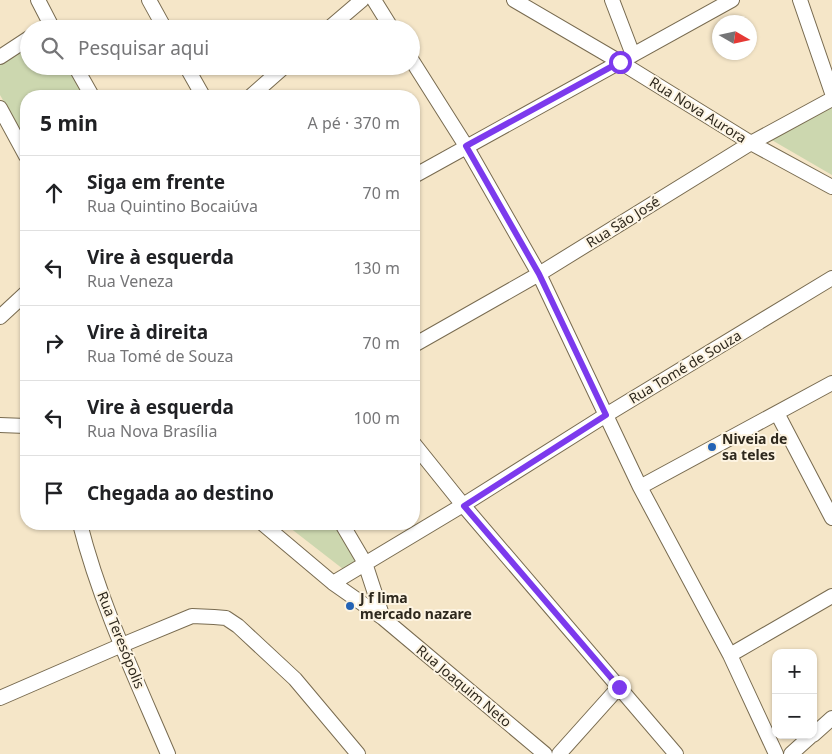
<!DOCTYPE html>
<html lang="pt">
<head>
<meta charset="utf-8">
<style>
  body { margin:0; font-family:"Noto Sans",sans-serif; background:#f2f2f2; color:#202124 }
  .controls { position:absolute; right:15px; bottom:15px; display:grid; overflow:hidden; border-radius:10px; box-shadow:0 1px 4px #0004 }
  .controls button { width:45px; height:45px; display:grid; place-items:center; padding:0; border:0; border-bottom:1px solid #e0e0e0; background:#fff; color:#202124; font:25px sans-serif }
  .compass { position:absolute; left:712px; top:15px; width:45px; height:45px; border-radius:50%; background:#fff; box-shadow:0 1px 4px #0004; rotate:99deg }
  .stop { position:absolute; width:15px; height:15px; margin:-11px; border:4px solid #7c3aed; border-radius:50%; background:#fff }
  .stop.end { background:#7c3aed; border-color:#fff; box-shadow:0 1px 5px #0008 }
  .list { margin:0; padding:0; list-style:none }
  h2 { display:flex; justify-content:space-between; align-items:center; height:65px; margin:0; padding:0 20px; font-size:21px }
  h2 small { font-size:16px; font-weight:400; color:#757577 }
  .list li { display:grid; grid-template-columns:32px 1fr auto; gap:15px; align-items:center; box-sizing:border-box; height:75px; padding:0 20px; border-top:1px solid #e0e0e0 }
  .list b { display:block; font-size:19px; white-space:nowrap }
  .list p { margin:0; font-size:16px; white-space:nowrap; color:#757577 }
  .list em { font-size:16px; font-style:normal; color:#757577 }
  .icon { flex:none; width:28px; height:28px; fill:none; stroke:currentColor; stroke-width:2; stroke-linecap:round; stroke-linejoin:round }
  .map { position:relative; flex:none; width:832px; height:754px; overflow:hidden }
  .search { position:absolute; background:#fff; box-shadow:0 1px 4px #0004; left:20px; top:20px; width:400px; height:55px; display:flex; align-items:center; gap:12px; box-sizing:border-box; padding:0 18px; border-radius:28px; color:#757577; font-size:19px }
  .panel { position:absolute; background:#fff; box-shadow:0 1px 4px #0004; left:20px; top:90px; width:400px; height:440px; border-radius:20px }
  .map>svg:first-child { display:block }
  .green { fill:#ccd7af }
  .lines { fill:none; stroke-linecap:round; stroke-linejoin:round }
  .street-casing { stroke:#786b50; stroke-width:16 }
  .street { stroke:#fff; stroke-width:14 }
  .route { stroke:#7c3aed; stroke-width:6 }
  .poi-dot { fill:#2463b5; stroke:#fdf4e2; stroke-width:2 }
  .labels { text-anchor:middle; stroke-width:4; stroke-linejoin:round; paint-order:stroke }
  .street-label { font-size:14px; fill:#2e281d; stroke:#fdf4e2 }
  .poi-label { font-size:14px; font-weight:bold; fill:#2e281d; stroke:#fdf4e2; text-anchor:start }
</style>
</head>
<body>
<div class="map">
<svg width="832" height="754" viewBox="0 0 832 754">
  <rect width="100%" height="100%" fill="#f5e6c8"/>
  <path class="green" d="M29,45V66H73L91,96H26V140L0,95V63Z
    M832,106V175L770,139Z
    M285,524H339L361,563L343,569Z"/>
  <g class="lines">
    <g class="street-casing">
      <path id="street" d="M38,0L53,29
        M149,0L165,29
        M374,0L392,29
        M514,0L620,62L751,143L832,187
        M612,0L633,55
        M800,0L832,93
        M328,29L362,0
        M0,57L29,38
        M411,59L466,146L539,274L640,487L730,655L776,754
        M75,66L92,96
        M186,66L203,96
        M251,96L285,66
        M0,108L26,156
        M414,176L732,0
        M0,317L26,293
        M414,345L539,274L751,143L832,99
        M777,413L832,518
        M0,425L26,426
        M414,444L463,505L676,754
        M640,487L832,383
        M80,524C100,603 136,679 168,754
        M263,524L333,583L383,618L545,754
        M342,524L365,563L383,618
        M333,583L463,505L606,415L832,278
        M730,655L832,596
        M0,698L122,645L192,616L214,617L226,618L238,626L295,679L358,754
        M813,735L832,718
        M559,754L619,687
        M791,754L812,735"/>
    </g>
    <use href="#street" class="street"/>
  </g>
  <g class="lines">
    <path class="route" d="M619,687L464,506L606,415L539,274L466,146L620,62"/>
  </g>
  <g class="poi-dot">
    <circle cx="712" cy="447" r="5"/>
    <circle cx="350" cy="606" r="5"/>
  </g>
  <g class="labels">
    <g class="street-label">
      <text transform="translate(698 110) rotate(32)" y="5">Rua Nova Aurora</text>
      <text transform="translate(623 222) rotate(-32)" y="5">Rua São José</text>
      <text transform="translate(685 367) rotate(-31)" y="5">Rua Tomé de Souza</text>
      <text transform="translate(121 640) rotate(68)" y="5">Rua Teresópolis</text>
      <text transform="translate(464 686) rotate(40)" y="5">Rua Joaquim Neto</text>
    </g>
    <g class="poi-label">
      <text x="722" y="444">Niveia de<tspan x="722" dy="16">sa teles</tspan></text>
      <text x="360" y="603">J f lima<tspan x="360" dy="16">mercado nazare</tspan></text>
    </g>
  </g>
</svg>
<div class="controls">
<button>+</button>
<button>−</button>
</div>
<svg class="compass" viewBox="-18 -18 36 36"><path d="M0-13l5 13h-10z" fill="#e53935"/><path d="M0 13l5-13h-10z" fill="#757577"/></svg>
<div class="stop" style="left:620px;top:62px"></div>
<div class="stop end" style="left:619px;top:687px"></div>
<div class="search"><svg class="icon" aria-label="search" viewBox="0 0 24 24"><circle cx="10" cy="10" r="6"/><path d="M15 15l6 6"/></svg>Pesquisar aqui</div>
<section class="panel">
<h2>5 min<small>A pé · 370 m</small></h2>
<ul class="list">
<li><svg class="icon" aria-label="ahead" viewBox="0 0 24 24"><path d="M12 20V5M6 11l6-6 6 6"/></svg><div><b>Siga em frente</b><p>Rua Quintino Bocaiúva</p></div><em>70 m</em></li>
<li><svg class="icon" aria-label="left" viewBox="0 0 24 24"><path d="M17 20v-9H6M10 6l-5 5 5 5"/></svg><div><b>Vire à esquerda</b><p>Rua Veneza</p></div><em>130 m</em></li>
<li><svg class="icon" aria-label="right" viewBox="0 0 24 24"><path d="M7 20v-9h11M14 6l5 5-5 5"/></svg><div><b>Vire à direita</b><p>Rua Tomé de Souza</p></div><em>70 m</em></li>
<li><svg class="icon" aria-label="left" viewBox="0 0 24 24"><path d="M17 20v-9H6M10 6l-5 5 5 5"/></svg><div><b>Vire à esquerda</b><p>Rua Nova Brasília</p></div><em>100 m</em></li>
<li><svg class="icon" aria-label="arrive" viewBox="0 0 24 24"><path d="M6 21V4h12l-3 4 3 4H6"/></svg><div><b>Chegada ao destino</b></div></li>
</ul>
</section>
</div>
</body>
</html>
